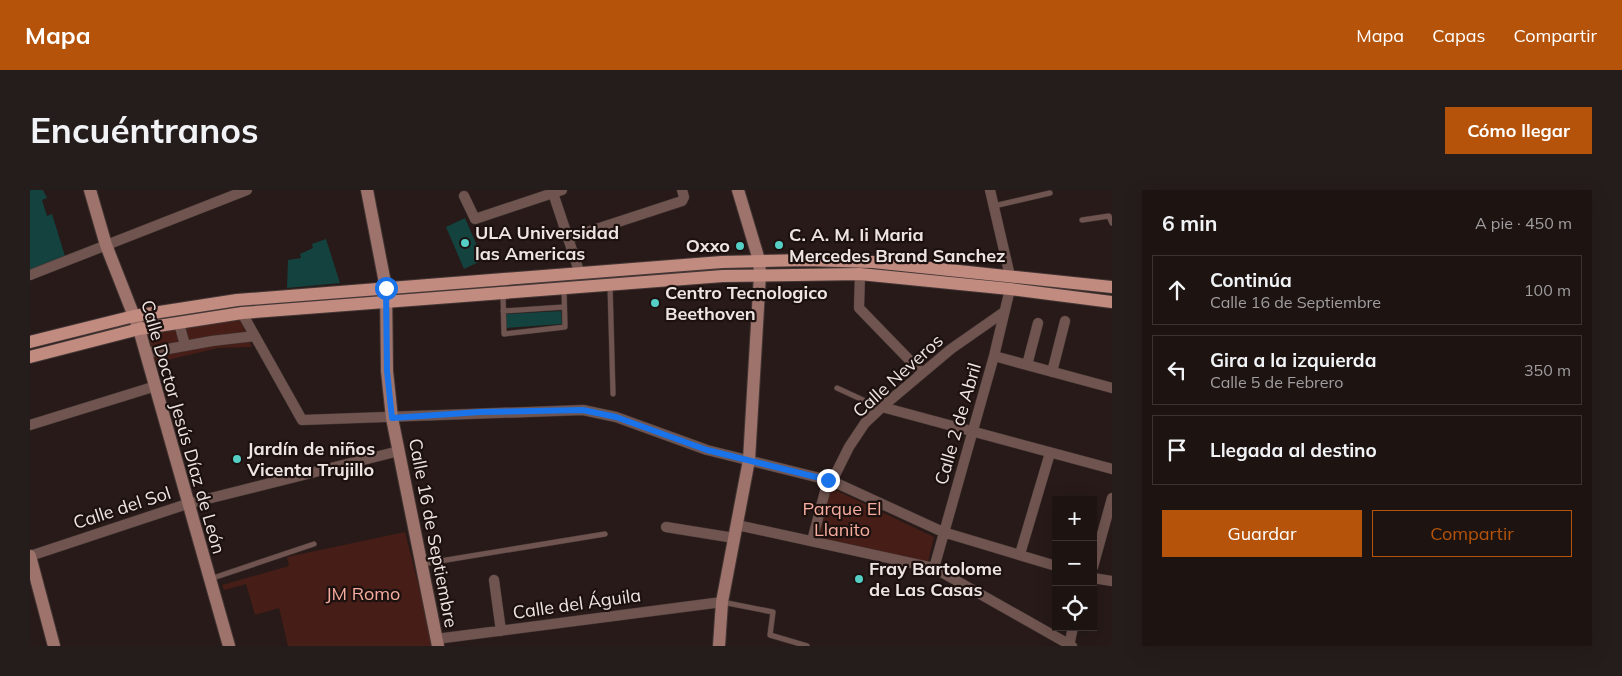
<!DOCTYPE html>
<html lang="es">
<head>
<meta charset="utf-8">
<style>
  body { margin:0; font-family:Mulish,sans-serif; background:#251d1b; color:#f1f3f6 }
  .controls { position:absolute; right:15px; bottom:15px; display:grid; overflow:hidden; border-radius:0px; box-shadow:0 5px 20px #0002 }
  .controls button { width:45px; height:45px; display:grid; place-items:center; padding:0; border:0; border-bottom:1px solid #3b3332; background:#1d1412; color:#f1f3f6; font:25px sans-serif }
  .stop { position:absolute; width:15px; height:15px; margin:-11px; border:4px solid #1a73e8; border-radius:50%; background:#fff }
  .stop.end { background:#1a73e8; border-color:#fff; box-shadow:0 1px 5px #0008 }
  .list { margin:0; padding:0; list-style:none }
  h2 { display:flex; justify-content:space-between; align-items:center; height:65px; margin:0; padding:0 20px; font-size:21px }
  h2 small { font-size:16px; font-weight:400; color:#a09e9f }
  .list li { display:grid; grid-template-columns:32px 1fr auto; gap:15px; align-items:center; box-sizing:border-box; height:70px; margin:0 10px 10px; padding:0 10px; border:1px solid #3b3332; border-radius:0px }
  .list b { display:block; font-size:19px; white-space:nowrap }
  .list p { margin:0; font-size:16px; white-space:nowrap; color:#a09e9f }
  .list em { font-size:16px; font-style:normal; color:#a09e9f }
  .actions { display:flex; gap:10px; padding:15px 20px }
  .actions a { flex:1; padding:11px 0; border:1px solid #b45309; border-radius:0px; text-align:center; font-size:18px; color:#b45309 }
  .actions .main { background:#b45309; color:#fff }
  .icon { flex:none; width:28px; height:28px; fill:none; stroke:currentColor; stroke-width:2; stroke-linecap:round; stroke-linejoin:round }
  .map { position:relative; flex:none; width:1082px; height:456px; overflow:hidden; border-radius:0px }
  header { display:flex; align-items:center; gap:30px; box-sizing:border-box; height:70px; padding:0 25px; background:#b45309; color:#fff }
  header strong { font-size:24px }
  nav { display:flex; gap:28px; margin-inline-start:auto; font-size:18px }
  .intro { display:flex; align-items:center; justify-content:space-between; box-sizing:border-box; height:120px; padding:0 30px }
  h1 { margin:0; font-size:35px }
  .button { padding:12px 22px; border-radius:0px; background:#b45309; color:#fff; font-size:18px; font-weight:700 }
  main { display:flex; gap:30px; padding:0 30px }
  aside { flex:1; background:#1d1412; border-radius:0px; box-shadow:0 5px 20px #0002 }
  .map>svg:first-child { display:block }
  .green { fill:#461e17 }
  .building { fill:#14423f }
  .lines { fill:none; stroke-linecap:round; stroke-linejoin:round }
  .lane-casing { stroke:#433634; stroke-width:6 }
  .street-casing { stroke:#433634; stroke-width:11 }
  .secondary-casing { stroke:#433634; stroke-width:14 }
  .primary-casing { stroke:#433634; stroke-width:14 }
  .lane { stroke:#6f544f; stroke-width:5 }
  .street { stroke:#6f544f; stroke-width:10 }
  .secondary { stroke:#9e736b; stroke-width:12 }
  .primary { stroke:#c28b80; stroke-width:12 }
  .route { stroke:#1a73e8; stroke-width:6 }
  .poi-dot { fill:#55cec5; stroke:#1d110f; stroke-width:2 }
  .labels { text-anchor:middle; stroke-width:4.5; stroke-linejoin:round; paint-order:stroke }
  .poi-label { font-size:18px; font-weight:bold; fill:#eee5e3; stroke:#1d110f; text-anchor:start }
  .street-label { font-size:18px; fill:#eee5e3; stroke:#1d110f }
  .park-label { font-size:18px; fill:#f6ac9e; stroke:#1d110f }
</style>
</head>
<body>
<header>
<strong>Mapa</strong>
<nav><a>Mapa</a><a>Capas</a><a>Compartir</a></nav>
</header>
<div class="intro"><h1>Encuéntranos</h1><a class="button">Cómo llegar</a></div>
<main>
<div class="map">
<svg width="1082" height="456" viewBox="0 0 1082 456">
  <rect width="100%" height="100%" fill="#271a18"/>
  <path class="green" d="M209,127L222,157L188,158L125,173L117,142Z
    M795,295L904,347L898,372L783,347Z
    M375,342L404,456H258L249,418L225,425L216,394L194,400L192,395L259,376L257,367Z"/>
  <path class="building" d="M0,0H13L17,8L12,10L17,26L22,24L35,66L0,81Z
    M435,28L453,70L434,79L416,37Z
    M296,49L310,93L257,98L258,70L271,68L270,64L283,58L282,54Z
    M531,121L532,134L476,138V124Z"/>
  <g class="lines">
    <g class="lane-casing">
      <path id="lane" d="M964,16L1020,3
        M1052,30L1079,26L1082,33
        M580,95L583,204
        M473,105L474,144L535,137L534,99
        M473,121L534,117
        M807,198L846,216L852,217
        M392,374L575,344
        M180,389L284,354
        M692,412L743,422L740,445L777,456"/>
    </g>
    <g class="street-casing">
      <path id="street" d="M522,0L550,84
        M960,0L980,86
        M434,6L445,29L532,0
        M539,48L652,11L654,7L652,0
        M830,84L829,118L892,183
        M0,85L217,0
        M212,123L272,230L553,220L586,227L677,260L802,291L913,342L1026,376
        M150,137L155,155
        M116,163L182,151L225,146
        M964,166L1082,198
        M997,175L1008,133
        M1022,182L1035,131
        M852,217L1082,279
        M0,235L126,196
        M802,291L819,257L835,233L852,217L921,159L974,122
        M707,335L904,378L1042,456
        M636,337L704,348
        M782,351L798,290
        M990,364L1020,263
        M0,366L157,314L369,261
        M1063,377L1082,308
        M904,378L964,166L980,99
        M1063,388L1082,391
        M464,390L471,441
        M406,449L692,412
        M1039,456L1043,437"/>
    </g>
    <g class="secondary-casing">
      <path id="secondary" d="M60,0L76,55L109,139L199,456
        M337,0L356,98L357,181L362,228L408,456
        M0,366L24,456
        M689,456L692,412L719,270L730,84L729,70L708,0"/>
    </g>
    <g class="primary-casing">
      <path id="primary" d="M0,152L104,126L207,110L692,72L776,70L843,72L1082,97
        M0,167L109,139L212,123L693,86L830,84L980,99L1082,112"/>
    </g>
    <use href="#lane" class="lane"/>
    <use href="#street" class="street"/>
    <use href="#secondary" class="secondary"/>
    <use href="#primary" class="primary"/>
  </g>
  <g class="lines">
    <path class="route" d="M356,98L357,181L362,228L450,222L553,220L586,227L677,260L798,290"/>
  </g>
  <g class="poi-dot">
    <circle cx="435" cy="53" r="5"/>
    <circle cx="749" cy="55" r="5"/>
    <circle cx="710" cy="56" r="5"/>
    <circle cx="625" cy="113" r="5"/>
    <circle cx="207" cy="269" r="5"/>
    <circle cx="829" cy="389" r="5"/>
  </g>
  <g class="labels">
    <g class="poi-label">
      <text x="445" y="49">ULA Universidad<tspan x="445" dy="21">las Americas</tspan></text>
      <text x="759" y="51">C. A. M. Ii Maria<tspan x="759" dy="21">Mercedes Brand Sanchez</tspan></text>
      <text x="700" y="62" text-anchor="end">Oxxo</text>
      <text x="635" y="109">Centro Tecnologico<tspan x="635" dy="21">Beethoven</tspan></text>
      <text x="217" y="265">Jardín de niños<tspan x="217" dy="21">Vicenta Trujillo</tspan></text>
      <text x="839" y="385">Fray Bartolome<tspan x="839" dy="21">de Las Casas</tspan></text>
    </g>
    <g class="street-label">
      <text transform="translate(868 186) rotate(-42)" y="6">Calle Neveros</text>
      <text transform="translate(928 234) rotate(-74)" y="6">Calle 2 de Abril</text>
      <text transform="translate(153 237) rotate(74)" y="6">Calle Doctor Jesús Díaz de León</text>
      <text transform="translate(92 318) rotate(-18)" y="6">Calle del Sol</text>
      <text transform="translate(403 343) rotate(79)" y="6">Calle 16 de Septiembre</text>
      <text transform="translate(547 414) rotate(-8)" y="6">Calle del Águila</text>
    </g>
    <g class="park-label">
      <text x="812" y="325">Parque El<tspan x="812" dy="21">Llanito</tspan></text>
      <text x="333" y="410">JM Romo</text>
    </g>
  </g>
</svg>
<div class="controls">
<button>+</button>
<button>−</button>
<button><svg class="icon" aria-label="locate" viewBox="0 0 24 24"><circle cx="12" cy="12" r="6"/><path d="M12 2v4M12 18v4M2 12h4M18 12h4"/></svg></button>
</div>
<div class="stop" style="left:356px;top:98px"></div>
<div class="stop end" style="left:798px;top:290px"></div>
</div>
<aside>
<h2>6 min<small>A pie · 450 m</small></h2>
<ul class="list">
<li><svg class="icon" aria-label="ahead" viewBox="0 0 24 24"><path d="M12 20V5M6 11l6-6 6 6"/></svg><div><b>Continúa</b><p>Calle 16 de Septiembre</p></div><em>100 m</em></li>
<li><svg class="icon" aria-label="left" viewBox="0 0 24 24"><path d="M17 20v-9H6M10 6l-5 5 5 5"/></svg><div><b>Gira a la izquierda</b><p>Calle 5 de Febrero</p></div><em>350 m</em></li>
<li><svg class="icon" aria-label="arrive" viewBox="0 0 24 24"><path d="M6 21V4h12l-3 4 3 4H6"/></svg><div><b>Llegada al destino</b></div></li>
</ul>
<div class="actions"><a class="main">Guardar</a><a>Compartir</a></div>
</aside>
</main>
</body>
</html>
